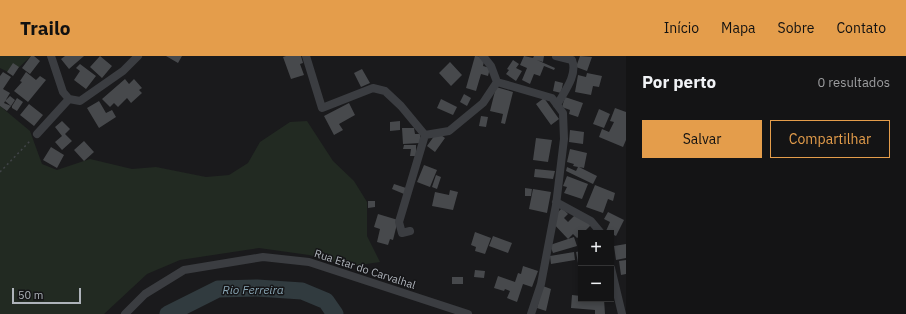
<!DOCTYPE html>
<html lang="pt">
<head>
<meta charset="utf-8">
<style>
  body { margin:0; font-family:"IBM Plex Sans",sans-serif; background:#212122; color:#f1f3f6 }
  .controls { position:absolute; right:12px; bottom:12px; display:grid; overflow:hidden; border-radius:0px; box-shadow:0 2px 6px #0003 }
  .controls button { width:36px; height:36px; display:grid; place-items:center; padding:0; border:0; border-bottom:1px solid #333334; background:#141415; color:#f1f3f6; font:20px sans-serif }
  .scale { position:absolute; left:12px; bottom:10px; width:69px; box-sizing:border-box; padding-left:4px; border:2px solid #aeb3ba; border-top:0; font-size:11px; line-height:14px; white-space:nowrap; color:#aeb3ba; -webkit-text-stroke:3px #151517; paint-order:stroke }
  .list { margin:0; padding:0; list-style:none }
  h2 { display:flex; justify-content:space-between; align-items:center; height:52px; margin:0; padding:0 16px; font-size:17px }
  h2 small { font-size:13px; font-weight:400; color:#9d9ea0 }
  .actions { display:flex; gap:8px; padding:12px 16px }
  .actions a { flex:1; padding:9px 0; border:1px solid #e49d4b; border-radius:0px; text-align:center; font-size:14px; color:#e49d4b }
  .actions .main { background:#e49d4b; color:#111 }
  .map { position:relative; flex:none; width:626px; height:258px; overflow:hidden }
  header { display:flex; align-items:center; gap:24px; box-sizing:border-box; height:56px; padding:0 20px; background:#e49d4b; color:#111 }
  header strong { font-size:19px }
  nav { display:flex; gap:22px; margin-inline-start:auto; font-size:14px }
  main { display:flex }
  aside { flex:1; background:#141415 }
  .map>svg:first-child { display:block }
  .green { fill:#222a22 }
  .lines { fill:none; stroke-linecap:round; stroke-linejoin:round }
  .river { stroke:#313b3f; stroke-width:17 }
  .building { fill:#47494c }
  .path { stroke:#414448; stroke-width:1.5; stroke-dasharray:2 3; stroke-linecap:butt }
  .street { stroke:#3b3d41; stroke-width:8 }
  .labels { text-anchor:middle; stroke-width:3; stroke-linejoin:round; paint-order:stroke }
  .street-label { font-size:11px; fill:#aeb3ba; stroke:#151517 }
  .water-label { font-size:12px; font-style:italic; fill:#88a4b2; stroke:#151517 }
</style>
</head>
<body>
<header>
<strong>Trailo</strong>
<nav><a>Início</a><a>Mapa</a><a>Sobre</a><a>Contato</a></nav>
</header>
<main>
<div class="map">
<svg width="626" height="258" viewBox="0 0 626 258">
  <rect width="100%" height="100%" fill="#1a1a1c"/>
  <path class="green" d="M0,0H31L12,18L0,12Z
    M0,50L30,75L42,108L57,114L90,103L132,113L156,111L206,121L229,119L248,107L260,86L290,66L307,65L333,105L354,125L367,146V180L380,206L352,210L309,199L259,192L180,204L147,218L104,258H0Z"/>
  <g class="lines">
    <path class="river" d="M168,258L218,233L257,232L302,235L326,245L335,258"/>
  </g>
  <path class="building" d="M31,0H34L40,5L30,18L22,12Z
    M65,0H84L69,13L61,3Z
    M100,0L112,10L102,22L90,11Z
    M166,0H182L178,7Z
    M286,0H301L303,7L300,8L304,19L291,23L283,1Z
    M475,0L485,1L483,10L490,12L488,20L481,18L476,35L466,32Z
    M524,0L533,2L534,0H544L543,6L537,4L555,12L554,14L544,10L540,20L534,18L530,28L522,24L527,12L520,9Z
    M580,0L592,1L587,15L576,11Z
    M513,4L519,8L516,12L522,15L516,25L506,18L509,14L507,13Z
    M450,6L462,19L451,30L439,17Z
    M13,7L19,11L13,20L7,16Z
    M80,8L96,20L86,33L74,24L80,15L76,12Z
    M362,13L370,27L361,31L354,17Z
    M3,16L11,21L3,33L10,37L4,47L11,50L7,55L0,50V20Z
    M26,16L36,24L40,20L46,24L28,46L14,35L22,26L20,25Z
    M587,17L602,20L599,31L593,30L591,39L575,36L578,19L586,21Z
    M125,23L129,28L134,23L142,32L139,34L142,37L131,47L127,42L118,51L114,47L110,51L102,43Z
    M555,25L563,27L561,37L553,35Z
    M496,31L513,36L505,68L501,67L503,58L490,55Z
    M464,38L471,42L467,50L460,46Z
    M10,40L15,44L11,50L5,45Z
    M565,41L583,47L578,61L569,58L570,54L562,51Z
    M17,42L23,46L17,55L12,52V50Z
    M544,42L559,63L551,69L536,48Z
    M441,43L457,51L453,59L437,52Z
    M99,45L106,57L112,54L116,61L99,72L87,52Z
    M349,47L355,59L339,68L343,74L334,79L324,60Z
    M29,48L43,59L34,70L20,59Z
    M615,52L626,56V84L623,91L599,81L602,73L609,76L614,66L610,65Z
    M599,53L610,58L604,72L593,68Z
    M481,60L488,61L486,71L479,70Z
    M62,65L70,73L65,78L72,85L62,94L55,86L62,80L55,71Z
    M400,65V74L390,75V66Z
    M402,72H414L415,78H420V87L403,88Z
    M570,74L584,76L583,88L569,86Z
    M437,76L445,82L435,96L427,90Z
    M536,82L552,84L548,106L533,104Z
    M84,85L94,96L84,105L74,94Z
    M404,89H416V100H410L411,93H403Z
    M51,91L64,99L57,112L43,104Z
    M570,93L587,97L584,112L579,111L597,120L593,128L566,115L567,111L576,115L578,111L573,110L574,108L567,106Z
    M424,109L437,114L430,131L417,126Z
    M535,113L555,115L553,123L534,121Z
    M436,119L441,121L437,133L432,131Z
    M567,120L588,128L582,143L564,137L567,131L563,130Z
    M394,128L406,132L404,138L392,133Z
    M595,129L615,137L613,145L608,143L603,157L586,151Z
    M525,132L532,133L531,140H525Z
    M533,133L551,136L547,157L529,153Z
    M450,134L458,136L453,154L432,150L435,136L449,139Z
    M368,145H375V151L368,152Z
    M562,152L568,158L564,162L568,166L578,156L591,169L583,177H581V179L577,182L573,178L568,183L550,164Z
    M608,156L624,164L616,180L606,175L610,166L604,163Z
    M378,158L398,164L393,184L390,183L388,189L377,186L380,173L374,171Z
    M475,176L491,182L485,198L475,195L476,191L471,189Z
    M493,180L512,187L508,197L489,190Z
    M574,181L577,190L553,197L550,189Z
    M626,188V202L616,204L614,190Z
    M581,195V218H580L576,196Z
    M574,196L575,204L551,208L550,200Z
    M626,204V218L621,219L619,205Z
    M523,210L538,215L532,231L523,228L517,246L507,242L510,235L505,233L504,235L494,232L498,220L515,226L518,217L521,218Z
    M475,214L485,215L484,222L474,221Z
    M452,221H463V228H452Z
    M543,230L551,233L546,255L537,252Z
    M572,239L581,240V243H604L605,258H595V254L571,252Z"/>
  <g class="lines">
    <path class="path" d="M0,116L31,84"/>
    <path class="street" d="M51,0L63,36L69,43
      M306,0L322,52L373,32L385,35L401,50L425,79
      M483,0L491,10L497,26
      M556,0L572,4C578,19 564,36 557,49
      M497,26L552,42L563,57L564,83L556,149L541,228L531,258
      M69,43L80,45L123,15L138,0
      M37,78L69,43
      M425,79L449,75L483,47L497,26
      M556,146L591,165L601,177
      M410,175L402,177L399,166L425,79
      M611,212L622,258
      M125,258L145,238L184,214L263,201L309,206L468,258"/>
  </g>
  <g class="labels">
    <g class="street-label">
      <text transform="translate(365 213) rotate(18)" y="4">Rua Etar do Carvalhal</text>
    </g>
    <g class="water-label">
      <text x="253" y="238">Rio Ferreira</text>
    </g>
  </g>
</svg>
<div class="controls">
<button>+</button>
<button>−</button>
</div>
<div class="scale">50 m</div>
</div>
<aside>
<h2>Por perto<small>0 resultados</small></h2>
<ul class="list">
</ul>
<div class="actions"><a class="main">Salvar</a><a>Compartilhar</a></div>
</aside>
</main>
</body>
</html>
